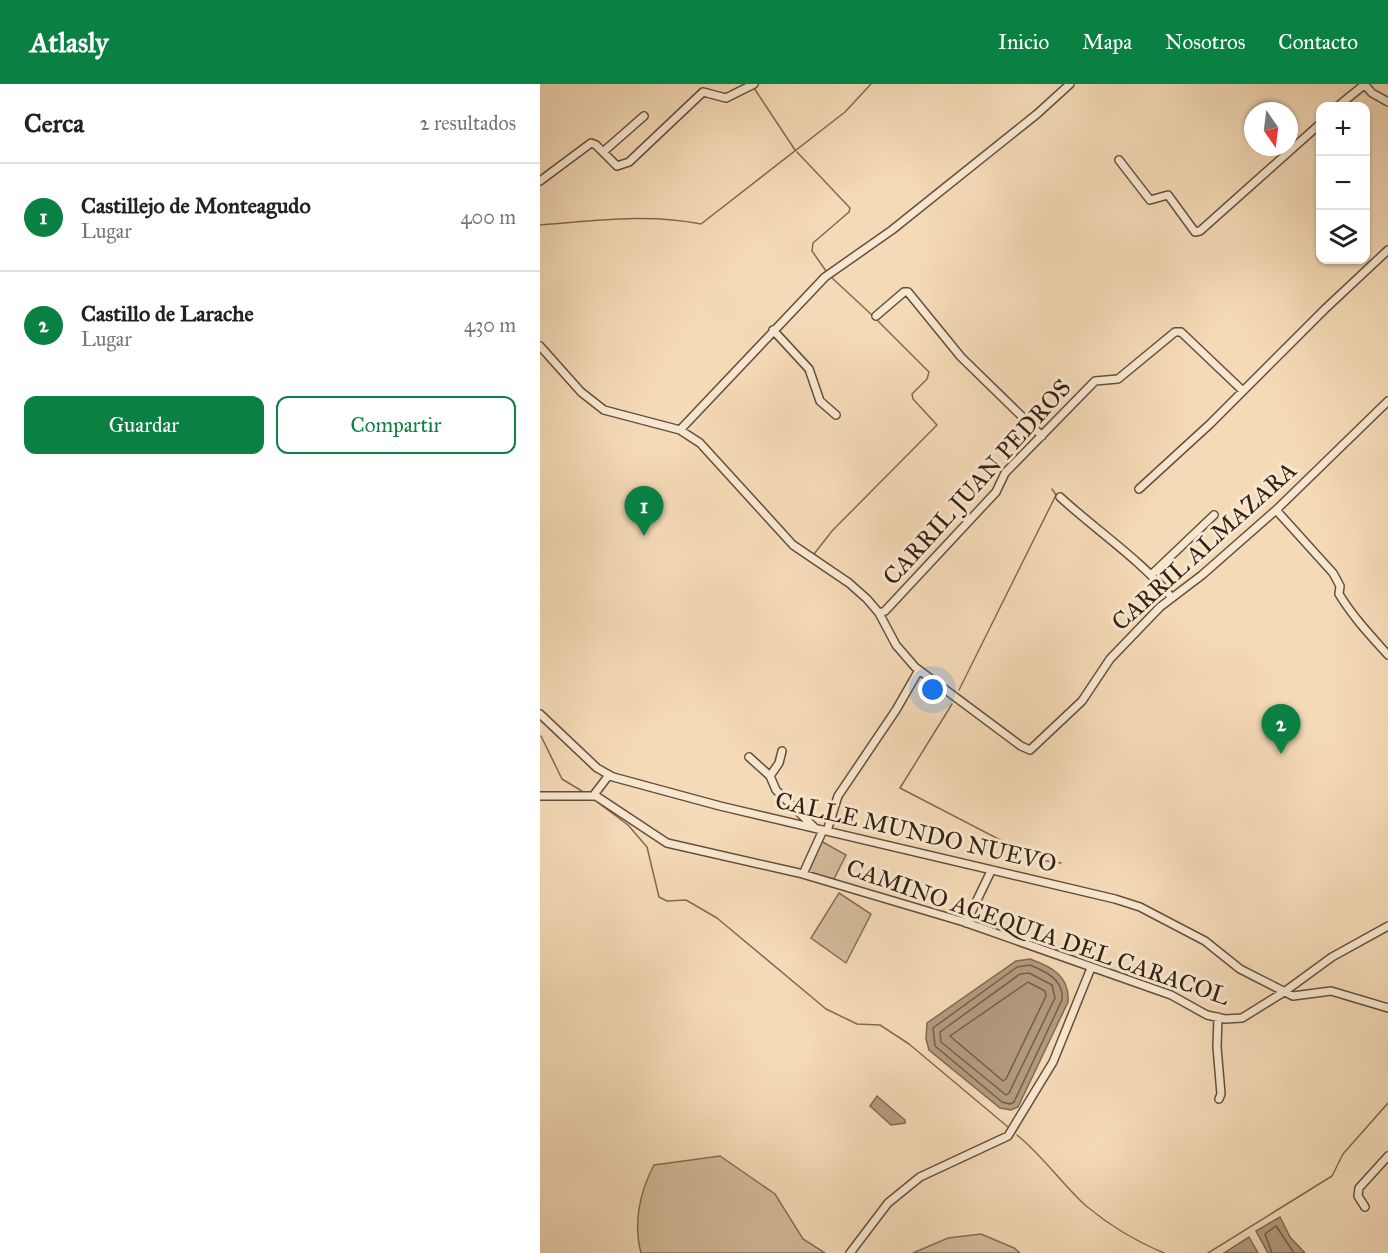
<!DOCTYPE html>
<html lang="es">
<head>
<meta charset="utf-8">
<style>
  body { margin:0; font-family:"IM FELL Great Primer",serif; background:#f6f6f6; color:#222 }
  .controls { position:absolute; right:18px; top:18px; display:grid; overflow:hidden; border-radius:12px; box-shadow:0 2px 4px #0004 }
  .controls button { width:54px; height:54px; display:grid; place-items:center; padding:0; border:0; border-bottom:2px solid #e0e0e0; background:#fff; color:#222; font:30px sans-serif }
  .compass { position:absolute; left:704px; top:18px; width:54px; height:54px; border-radius:50%; background:#fff; box-shadow:0 2px 4px #0004; rotate:166deg }
  .you { position:absolute; left:393px; top:606px; width:21px; height:21px; margin:-15px; border:4px solid #fff; border-radius:50%; background:#1a73e8; box-shadow:0 0 0 9px #1a73e833 }
  .badge { display:grid; place-items:center; width:39px; height:39px; border-radius:50%; background:#0b8043; color:#fff; font-size:20px; font-weight:700 }
  .pin { position:absolute; translate:-50% -50px; filter:drop-shadow(0 2px 3px #0008) }
  .pin::after { content:''; position:absolute; top:32px; width:21px; height:18px; background:inherit; clip-path:polygon(0 0,100% 0,50% 100%) }
  .list { margin:0; padding:0; list-style:none }
  h2 { display:flex; justify-content:space-between; align-items:center; height:78px; margin:0; padding:0 24px; font-size:26px }
  h2 small { font-size:20px; font-weight:400; color:#767676 }
  .list li { display:grid; grid-template-columns:39px 1fr auto; gap:18px; align-items:center; box-sizing:border-box; height:108px; padding:0 24px; border-top:2px solid #e0e0e0 }
  .list b { display:block; font-size:22px; white-space:nowrap }
  .list p { margin:0; font-size:20px; white-space:nowrap; color:#767676 }
  .list em { font-size:20px; font-style:normal; color:#767676 }
  .actions { display:flex; gap:12px; padding:18px 24px }
  .actions a { flex:1; padding:14px 0; border:2px solid #0b8043; border-radius:12px; text-align:center; font-size:21px; color:#0b8043 }
  .actions .main { background:#0b8043; color:#fff }
  .icon { flex:none; width:33px; height:33px; fill:none; stroke:currentColor; stroke-width:2; stroke-linecap:round; stroke-linejoin:round }
  .map { position:relative; flex:none; width:848px; height:1169px; overflow:hidden }
  header { display:flex; align-items:center; gap:36px; box-sizing:border-box; height:84px; padding:0 30px; background:#0b8043; color:#fff }
  header strong { font-size:28px }
  nav { display:flex; gap:33px; margin-inline-start:auto; font-size:21px }
  main { display:flex }
  aside { flex:1; background:#fff }
  .map>svg:first-child { display:block }
  .green { fill:#d4bb9b; stroke:#846e56; stroke-width:1.5 }
  .water { fill:#b39b7f; stroke:#806a53; stroke-width:1.5 }
  .lines { fill:none; stroke-linecap:round; stroke-linejoin:round }
  .shore { stroke:#745e48; stroke-width:1.5 }
  .stream { stroke:#806a53; stroke-width:1.5 }
  .street-casing { stroke:#644f3b; stroke-width:10 }
  .street { stroke:#f8e7d0; stroke-width:7 }
  .labels { text-anchor:middle; stroke-width:6; stroke-linejoin:round; paint-order:stroke }
  .street-label { font-size:24px; fill:#342112; stroke:#f8e7d0 }
</style>
</head>
<body>
<header>
<strong>Atlasly</strong>
<nav><a>Inicio</a><a>Mapa</a><a>Nosotros</a><a>Contacto</a></nav>
</header>
<main>
<aside>
<h2>Cerca<small>2 resultados</small></h2>
<ul class="list">
<li><span class="badge">1</span><div><b>Castillejo de Monteagudo</b><p>Lugar</p></div><em>400 m</em></li>
<li><span class="badge">2</span><div><b>Castillo de Larache</b><p>Lugar</p></div><em>430 m</em></li>
</ul>
<div class="actions"><a class="main">Guardar</a><a>Compartir</a></div>
</aside>
<div class="map">
<svg width="848" height="1169" viewBox="0 0 848 1169">
  <rect width="100%" height="100%" fill="#f5dab7"/>
  <filter id="stains"><feTurbulence type="fractalNoise" baseFrequency=".00333" numOctaves="4"/><feColorMatrix values="0 0 0 0 .2 0 0 0 0 .09 0 0 0 0 .02 0 0 0 .5 -.17"/></filter>
  <radialGradient id="worn" r=".72"><stop offset=".6" stop-color="#630" stop-opacity="0"/><stop offset="1" stop-color="#630" stop-opacity=".3"/></radialGradient>
  <path class="green" d="M281,757L306,771L294,795L265,788Z
    M299,809L331,830L306,879L271,854Z
    M180,1072L235,1110L263,1155L285,1169H101C93,1139 100,1107 114,1081Z
    M441,1150L474,1164L480,1169H373L408,1154Z"/>
  <path class="water" d="M490,875C512,883 530,892 528,918L478,1023L471,1026L460,1024L389,966L386,955L387,939L476,877Z
    M337,1012L365,1036V1039L351,1041L330,1022Z
    M740,1133L750,1153L765,1169H728L716,1147Z
    M709,1153L718,1169H684Z"/>
  <g class="lines">
    <path class="shore" d="M490,881C507,888 524,896 522,916L474,1018L470,1020L462,1018L395,962L393,944L477,883Z
      M489,889L512,901L515,914L469,1009L466,1011L401,958L400,948L480,890Z
      M488,898L505,907L506,912L466,995L463,997L410,952Z
      M732,1169L725,1150L736,1142L754,1169"/>
    <path class="stream" d="M214,4L255,66
      M257,68L310,124L309,128L273,159L272,167L286,187
      M0,141C53,137 108,129 161,140L305,28L331,0
      M291,193L333,232
      M274,470L292,447L397,341L373,315L372,310L387,295L389,288L336,235
      M419,606L516,411L512,405
      M412,620L360,704L499,776L521,779
      M1,652L22,695L45,709
      M60,720L88,741L107,763L119,813L127,817L146,816L177,834L286,925L317,940L340,941L369,960L468,1043
      M477,1051C503,1072 521,1099 545,1121C569,1141 595,1157 624,1169
      M668,1169L792,1092L803,1070L848,1019"/>
    <g class="street-casing">
      <path id="street" d="M824,0L832,9L848,18
        M798,22L824,1
        M63,68L104,32
        M579,76L610,116L628,111L655,148L660,147L780,40
        M0,97L51,59L56,61L77,82L89,78L163,8L186,14L214,0
        M336,232L364,208H368L421,273L502,352
        M233,246L269,285L280,317L296,331
        M0,262L41,308L64,326L140,346L160,359L253,461L309,499L327,515L339,529L356,561L375,583L481,662L490,666L542,617L570,575L620,523L662,491L736,426L848,317
        M140,346L285,193L352,146L497,30L530,0
        M599,405L670,340L785,225L848,166
        M520,413C557,447 600,475 632,514
        M736,426L793,489L800,502L799,510C813,533 830,551 848,571
        M612,490L674,431
        M339,529L345,527L456,408L465,389L555,297L578,295L635,248H641L703,307
        M0,630L57,684L73,693L180,722L575,815L600,823L665,857L700,885L753,912L791,907L848,924
        M209,673L230,692L236,706L275,744
        M230,692L239,679L242,667
        M0,712H56L127,759L259,789L424,838L631,911L667,931L685,935L702,934L744,908L792,873L848,842
        M53,712L69,691
        M287,747L298,712L356,626L379,586
        M263,790L283,746
        M426,839L451,787
        M678,933L677,963L681,1010L679,1015
        M825,1123L818,1112L819,1104L848,1072
        M310,1169L348,1119L380,1093L468,1052L513,978L551,884"/>
    </g>
    <use href="#street" class="street"/>
  </g>
  <g class="labels">
    <g class="street-label">
      <text transform="translate(437 398) rotate(-48)" y="8">CARRIL JUAN PEDROS</text>
      <text transform="translate(664 462) rotate(-42)" y="8">CARRIL ALMAZARA</text>
      <text transform="translate(376 748) rotate(13)" y="8">CALLE MUNDO NUEVO</text>
      <text transform="translate(498 848) rotate(19)" y="8">CAMINO ACEQUIA DEL CARACOL</text>
    </g>
  </g>
  <rect width="100%" height="100%" filter="url(#stains)"/>
  <rect width="100%" height="100%" fill="url(#worn)"/>
</svg>
<div class="controls">
<button>+</button>
<button>−</button>
<button><svg class="icon" aria-label="layers" viewBox="0 0 24 24"><path d="M12 4l9 5-9 5-9-5zM3 14l9 5 9-5"/></svg></button>
</div>
<svg class="compass" viewBox="-18 -18 36 36"><path d="M0-13l5 13h-10z" fill="#e53935"/><path d="M0 13l5-13h-10z" fill="#767676"/></svg>
<div class="you"></div>
<div class="pin badge" style="left:104px;top:452px">1</div>
<div class="pin badge" style="left:741px;top:670px">2</div>
</div>
</main>
</body>
</html>
